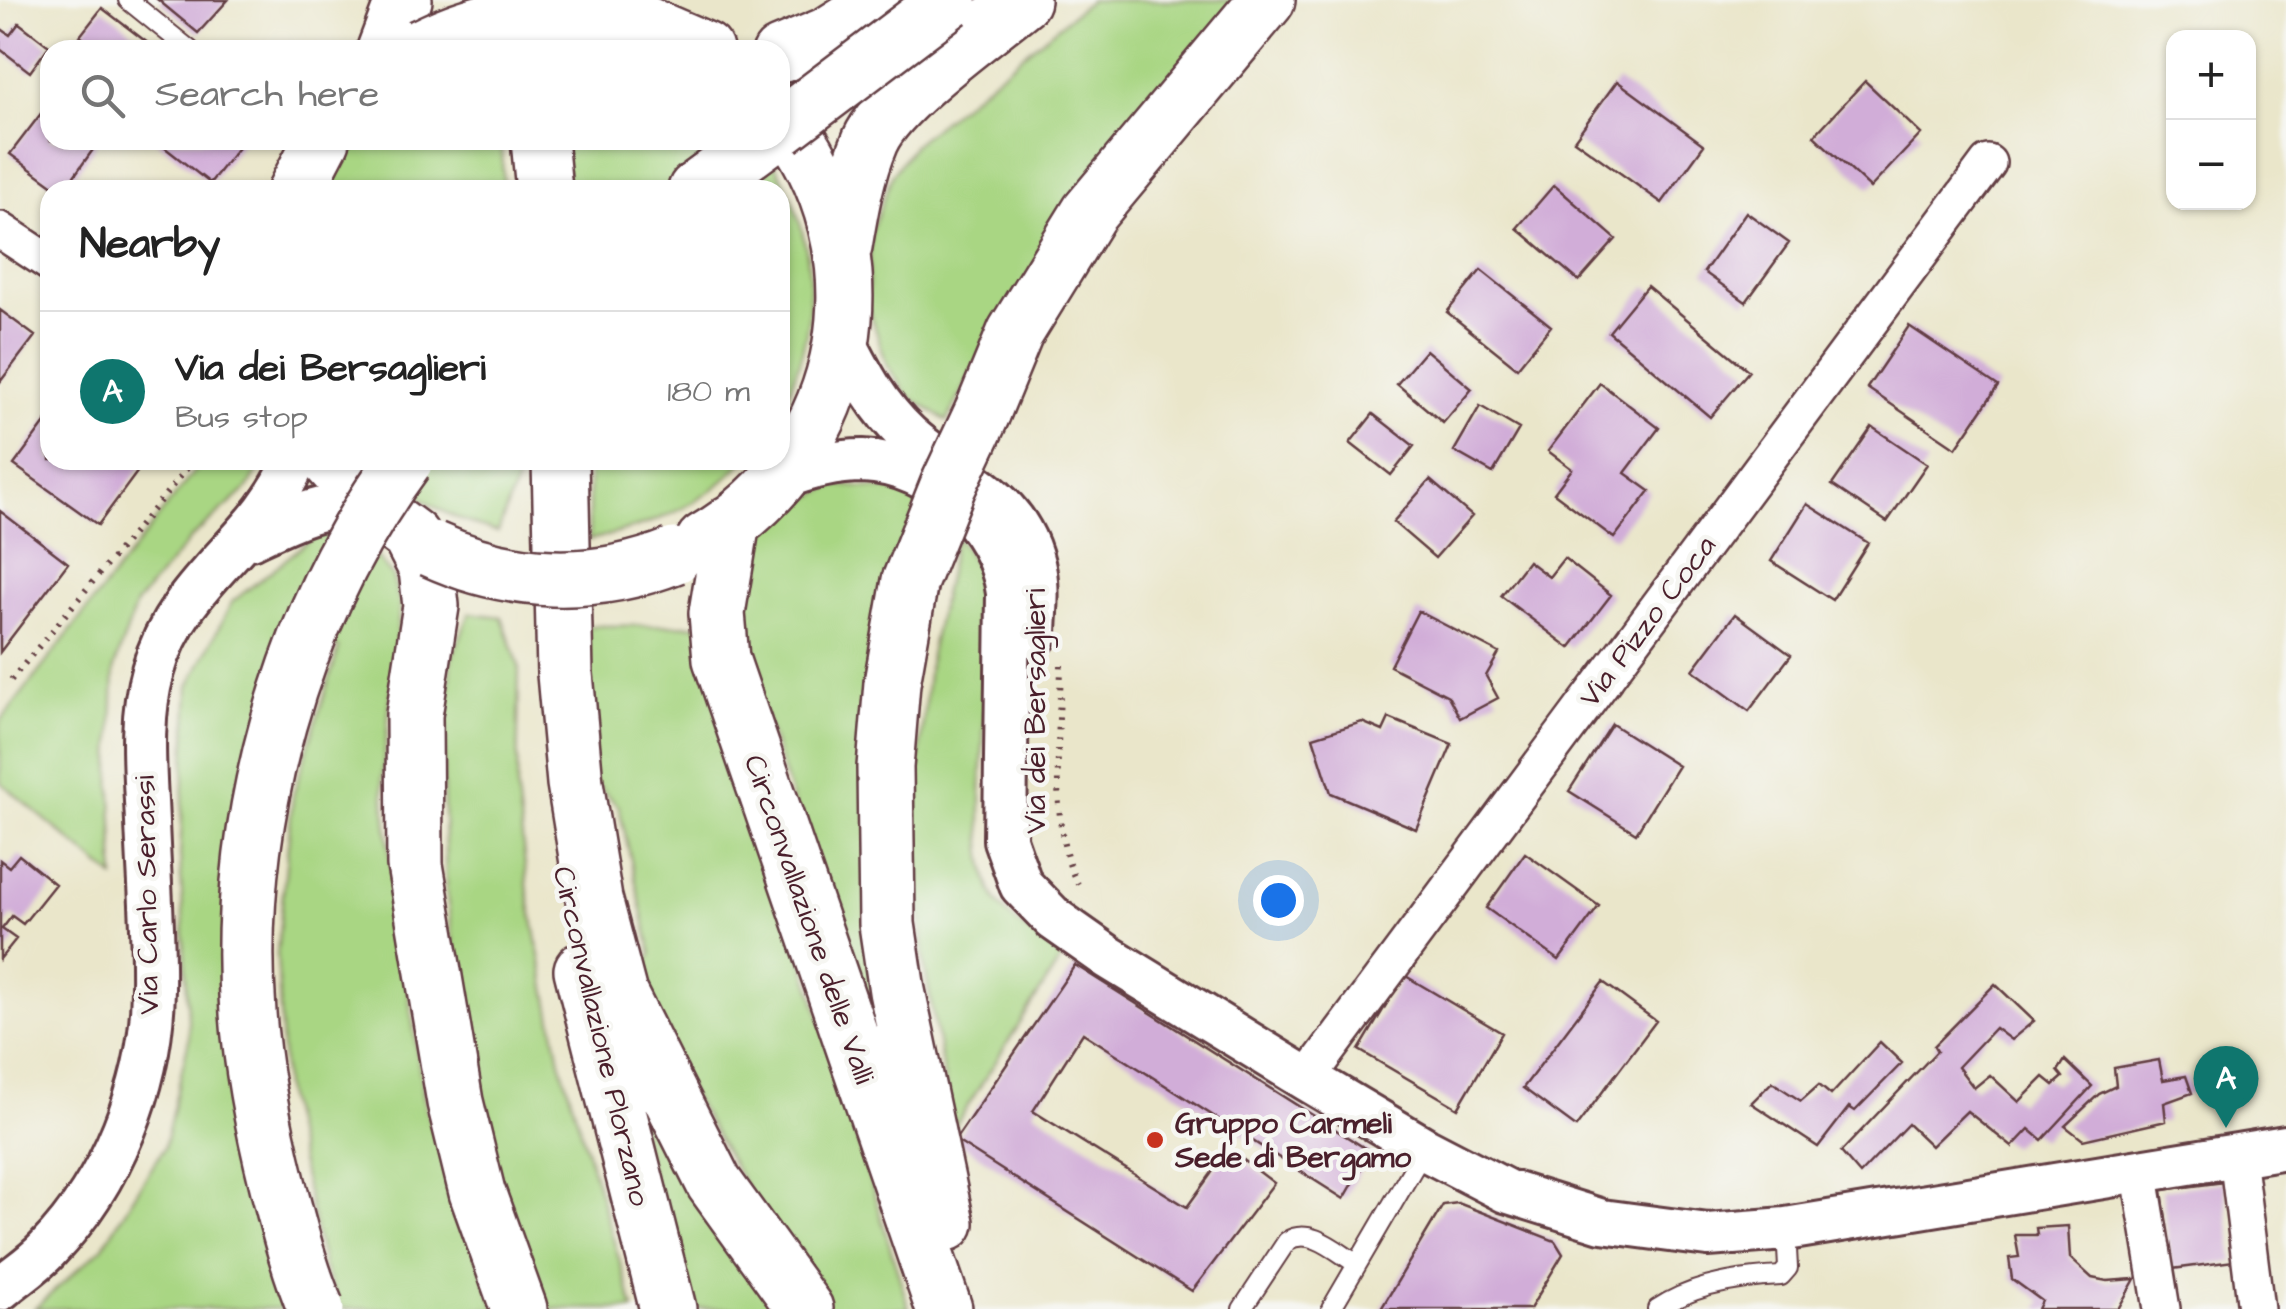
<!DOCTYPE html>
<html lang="en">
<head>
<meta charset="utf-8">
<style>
  body { margin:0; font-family:"Architects Daughter",sans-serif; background:#f2f2f2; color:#222 }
  .controls { position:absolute; right:30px; top:30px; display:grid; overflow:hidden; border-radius:20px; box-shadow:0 2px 8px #0004 }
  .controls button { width:90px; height:90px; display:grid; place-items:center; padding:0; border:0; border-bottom:2px solid #e0e0e0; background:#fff; color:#222; font:50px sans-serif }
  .you { position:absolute; left:1278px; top:900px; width:35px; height:35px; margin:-25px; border:8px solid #fff; border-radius:50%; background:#1a73e8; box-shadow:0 0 0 15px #1a73e833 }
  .badge { display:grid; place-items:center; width:65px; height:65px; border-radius:50%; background:#0f766e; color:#fff; font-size:32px; font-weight:700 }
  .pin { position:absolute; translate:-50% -82px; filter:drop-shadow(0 2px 5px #0008) }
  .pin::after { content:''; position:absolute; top:52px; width:35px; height:30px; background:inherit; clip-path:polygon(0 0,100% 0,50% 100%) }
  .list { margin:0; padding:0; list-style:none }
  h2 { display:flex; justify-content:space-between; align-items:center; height:130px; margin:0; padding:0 40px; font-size:42px }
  h2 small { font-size:32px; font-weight:400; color:#767676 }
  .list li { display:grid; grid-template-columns:65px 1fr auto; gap:30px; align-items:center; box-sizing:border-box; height:160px; padding:0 40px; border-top:2px solid #e0e0e0 }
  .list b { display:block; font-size:38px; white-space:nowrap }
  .list p { margin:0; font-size:32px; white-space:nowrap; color:#767676 }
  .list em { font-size:32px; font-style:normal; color:#767676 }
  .icon { flex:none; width:55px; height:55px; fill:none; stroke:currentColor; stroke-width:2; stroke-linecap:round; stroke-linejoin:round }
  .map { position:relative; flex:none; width:2286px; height:1309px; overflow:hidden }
  .search { position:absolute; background:#fff; box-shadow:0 2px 8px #0004; left:40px; top:40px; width:750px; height:110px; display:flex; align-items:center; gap:25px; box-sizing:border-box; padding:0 35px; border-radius:30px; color:#767676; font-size:38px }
  .panel { position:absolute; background:#fff; box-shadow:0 2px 8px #0004; left:40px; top:180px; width:750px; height:290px; border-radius:30px }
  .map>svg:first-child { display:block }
  .green { fill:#a9d683; stroke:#7a7a57; stroke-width:2.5 }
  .building { fill:#d1add8 }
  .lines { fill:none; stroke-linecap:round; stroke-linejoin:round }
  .service-casing { stroke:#623d43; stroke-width:22 }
  .minor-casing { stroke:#623d43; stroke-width:40 }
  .tertiary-casing { stroke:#623d43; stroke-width:48 }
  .trunk-casing { stroke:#623d43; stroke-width:60 }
  .path { stroke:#623d43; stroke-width:6; stroke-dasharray:2.5 8; stroke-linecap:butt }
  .service { stroke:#fff; stroke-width:18 }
  .minor { stroke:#fff; stroke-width:35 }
  .tertiary { stroke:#fff; stroke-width:42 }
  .trunk { stroke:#fff; stroke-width:55 }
  .trunk-bridge-casing { stroke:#623d43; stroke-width:60; stroke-linecap:butt }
  .trunk-bridge { stroke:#fff; stroke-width:55 }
  .poi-dot { fill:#c8321e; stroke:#f6f6f2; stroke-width:4 }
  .labels { text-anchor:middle; stroke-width:9; stroke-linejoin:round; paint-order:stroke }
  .street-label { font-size:30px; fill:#4a1f2b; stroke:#f6f6f2 }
  .poi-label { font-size:30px; font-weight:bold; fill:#4a1f2b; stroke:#f6f6f2; text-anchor:start }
</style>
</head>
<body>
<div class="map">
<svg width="2286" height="1309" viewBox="0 0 2286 1309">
  <rect width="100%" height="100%" fill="#f6f6f2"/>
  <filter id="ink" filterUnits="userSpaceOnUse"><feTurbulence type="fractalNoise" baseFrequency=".01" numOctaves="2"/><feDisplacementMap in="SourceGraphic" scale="20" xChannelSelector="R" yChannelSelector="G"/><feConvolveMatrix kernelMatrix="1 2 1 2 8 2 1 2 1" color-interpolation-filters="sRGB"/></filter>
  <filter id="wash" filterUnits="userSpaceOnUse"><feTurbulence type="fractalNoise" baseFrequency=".0048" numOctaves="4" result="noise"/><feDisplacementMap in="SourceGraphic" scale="40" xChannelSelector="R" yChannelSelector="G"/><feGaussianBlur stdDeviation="2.25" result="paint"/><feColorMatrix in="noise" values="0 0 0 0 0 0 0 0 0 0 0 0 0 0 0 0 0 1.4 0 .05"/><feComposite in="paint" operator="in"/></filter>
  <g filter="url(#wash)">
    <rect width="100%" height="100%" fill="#eae6ca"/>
    <path class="green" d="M1090,0H1246L1006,308L947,421L907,395L887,365L867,303L871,232L892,175L914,144Z
      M357,140H501L504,190H328Z
      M562,140H760C818,226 826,317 780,411V190H568Z
      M203,460H264L248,488L192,537L136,604L114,668L111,769L115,878L0,782V722Z
      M374,460H523L524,461L498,532C448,520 411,495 374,460Z
      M589,460H744C704,507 648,527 589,540Z
      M836,485L900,491L923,502L889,631L900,1128L752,677C741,624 731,553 779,514C795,502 818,494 836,485Z
      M345,533L368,547L392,575L400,604L382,779L394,893L425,1107L496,1309H341L323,1266L284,1088L277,953L293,795L339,648L296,627L226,884L299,1309H34L102,1248L164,1148L189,1039L180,855L189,686L232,602L314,537Z
      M956,536C967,551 981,571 985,590C999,664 960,849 998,903C1015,926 1041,939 1064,954L953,1129L924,962L914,809L930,654Z
      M470,613L502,617L519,666L517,792L528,893L560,1061L634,1309H549L505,1199L473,1084L446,890L443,771L452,657Z
      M701,625L909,1309H818L627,985L652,955L619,807L581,769L579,626Z
      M614,1014L785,1309H681Z"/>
    <g id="blocks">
      <path class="building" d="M158,0H228L198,33Z
        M102,8L157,50H77L85,40L80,36Z
        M19,23L49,46L30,72L0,49V28L10,35Z
        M1617,81L1704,145L1662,203L1574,140Z
        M1865,81L1921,134L1870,188L1814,136Z
        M46,107L50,110V140H91L97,144L64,190H59L10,154Z
        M155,140H244L210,183Z
        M1554,185L1616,239L1579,281L1517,228Z
        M1746,212L1789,243L1746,302L1704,272Z
        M1481,270L1551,326L1517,368L1447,312Z
        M1647,286L1749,371L1710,417L1609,332Z
        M0,310L35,336L0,382Z
        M1909,326L1998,386L1956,448L1867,388Z
        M1426,350L1472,389L1443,423L1397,384Z
        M1600,383L1659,428L1625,473L1650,491L1614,538L1554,493L1572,469L1548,451Z
        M1480,406L1519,429L1493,473L1454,451Z
        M1373,414L1414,446L1391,475L1350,443Z
        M50,416V460H146L98,525L14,465Z
        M1872,427L1927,464L1887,522L1832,485Z
        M1430,480L1472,516L1435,558L1393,522Z
        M1807,504L1868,543L1832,600L1771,561Z
        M0,511L68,563L0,652Z
        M1564,558L1611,595L1570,648L1501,596L1528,561L1549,577Z
        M1418,611L1499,653L1486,676L1498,698L1460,718L1448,696L1390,666Z
        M1735,614L1791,655L1749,711L1693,670Z
        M1389,718L1452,744L1416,829L1331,793L1313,737L1362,722L1383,731Z
        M1612,724L1678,766L1636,833L1569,791Z
        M1525,853L1599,906L1559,960L1486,908Z
        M19,855L55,884L23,924L12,916L2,929L16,939L0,959V860L9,867Z
        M1075,965L1371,1152L1344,1199L1083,1033L1033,1111L1187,1207L1229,1149L1274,1183L1192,1291L955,1140Z
        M1404,975L1502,1033L1458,1108L1359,1050Z
        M1603,982L1656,1021L1576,1127L1523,1088Z
        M1995,984L2034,1021L2011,1040L1995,1028L1958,1067L1974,1088L1990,1075L2019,1102L2044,1077L2054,1085L2063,1077L2058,1071L2065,1060L2092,1086L2042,1140L2029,1129L2012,1147L1967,1111L1931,1146L1908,1124L1860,1174L1841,1152L1937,1051L1934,1046Z
        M1880,1042L1902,1063L1855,1111L1849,1107L1818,1147L1751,1103L1772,1082L1801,1101L1819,1085L1831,1095Z
        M2159,1060L2163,1080L2186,1076L2192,1093L2164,1103L2166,1121L2083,1140L2065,1126L2099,1094L2116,1086L2114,1068Z
        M2224,1182L2234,1261L2172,1269L2162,1190Z
        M1458,1203L1555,1241L1563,1254L1530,1309H1381L1443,1205Z
        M2068,1226L2070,1258L2092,1278L2107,1281L2135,1279L2118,1309H2038L2042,1301L2012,1279L2009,1258L2019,1257L2015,1235H2037L2036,1228Z"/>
    </g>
  </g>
  <g filter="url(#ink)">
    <use href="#blocks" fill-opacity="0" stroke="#623d43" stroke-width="2.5"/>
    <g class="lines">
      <g class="service-casing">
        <path id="service" d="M128,0L190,50
          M1242,1309L1287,1241C1310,1226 1337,1252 1357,1264
          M1331,1309L1424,1150
          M1657,1309C1692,1285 1739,1278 1781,1276L1788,1268L1786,1230"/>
      </g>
      <g class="minor-casing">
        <path id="minor" d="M0,230L50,263
          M1307,1079L1988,163
          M2237,1156L2256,1309
          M2139,1170L2162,1309"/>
      </g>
      <g class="tertiary-casing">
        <path id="tertiary" d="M843,339C861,375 878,407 908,435C958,481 1022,496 1035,573C1039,593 1035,616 1035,636
          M779,479C807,468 833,461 863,461C934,464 999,524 1008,593L1005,840L1021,885L1054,919L1108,957L1307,1079L1425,1149L1506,1191L1602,1221L1708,1235L1786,1229L2286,1147
          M250,538C290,519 326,500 370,506
          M0,1289C15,1276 33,1265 47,1250C112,1183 152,1083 153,989C154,933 149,877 147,822C145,772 139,720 153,671C178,578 261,544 295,460"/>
      </g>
      <g class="trunk-casing">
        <path id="trunk" d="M568,11L640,22L705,50
          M385,50L404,0
          M780,55L828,35L883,0
          M539,140L544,190
          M296,190L322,140
          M696,190L764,140
          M844,246C850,210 856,174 870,141C889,98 983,32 1022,0
          M983,411L1015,333L1089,213L1267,0
          M329,460L370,506L412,537
          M560,460L565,674L575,783L594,899L619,994L714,1183L805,1309
          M732,522L717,613L721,659L944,1309
          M410,536L427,569L431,606L414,715L415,865L455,1102L477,1192L519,1309
          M704,541C857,453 890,250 780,114
          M910,581L892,683L885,767L887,924L897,991L946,1223
          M582,970L668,1309"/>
      </g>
      <path class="path" d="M1061,665C1060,725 1048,833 1078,884
        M11,680L194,460"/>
      <use href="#service" class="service"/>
      <use href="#minor" class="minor"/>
      <use href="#tertiary" class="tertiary"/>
      <use href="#trunk" class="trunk"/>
      <g class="trunk-bridge-casing">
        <path id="trunk-bridge" d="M421,47C468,23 516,12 568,11
          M780,128L949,0
          M432,549C511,585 594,588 674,556
          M910,581L948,486L983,411
          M316,1309C299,1269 289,1228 278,1186C264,1130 252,1071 248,1013C234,822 291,615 405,460"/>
      </g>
      <use href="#trunk-bridge" class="trunk-bridge"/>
    </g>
  </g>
  <circle class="poi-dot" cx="1155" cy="1140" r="10"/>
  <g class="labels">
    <g class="street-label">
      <text transform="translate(1647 621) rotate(-53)" y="10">Via Pizzo Coca</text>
      <text transform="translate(1035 711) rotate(-90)" y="10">Via dei Bersaglieri</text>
      <text transform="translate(146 895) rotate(-91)" y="10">Via Carlo Serassi</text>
      <text transform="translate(810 919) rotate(71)" y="10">Circonvallazione delle Valli</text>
      <text transform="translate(602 1036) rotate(77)" y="10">Circonvallazione Plorzano</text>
    </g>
    <g class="poi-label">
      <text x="1175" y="1133">Gruppo Carmeli<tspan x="1175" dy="34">Sede di Bergamo</tspan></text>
    </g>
  </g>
</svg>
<div class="controls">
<button>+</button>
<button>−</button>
</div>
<div class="you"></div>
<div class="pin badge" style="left:2226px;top:1128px">A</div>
<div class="search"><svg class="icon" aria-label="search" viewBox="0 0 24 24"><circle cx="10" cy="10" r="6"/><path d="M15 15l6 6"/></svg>Search here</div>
<section class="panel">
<h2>Nearby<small></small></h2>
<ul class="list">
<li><span class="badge">A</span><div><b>Via dei Bersaglieri</b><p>Bus stop</p></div><em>180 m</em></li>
</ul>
</section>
</div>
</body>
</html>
